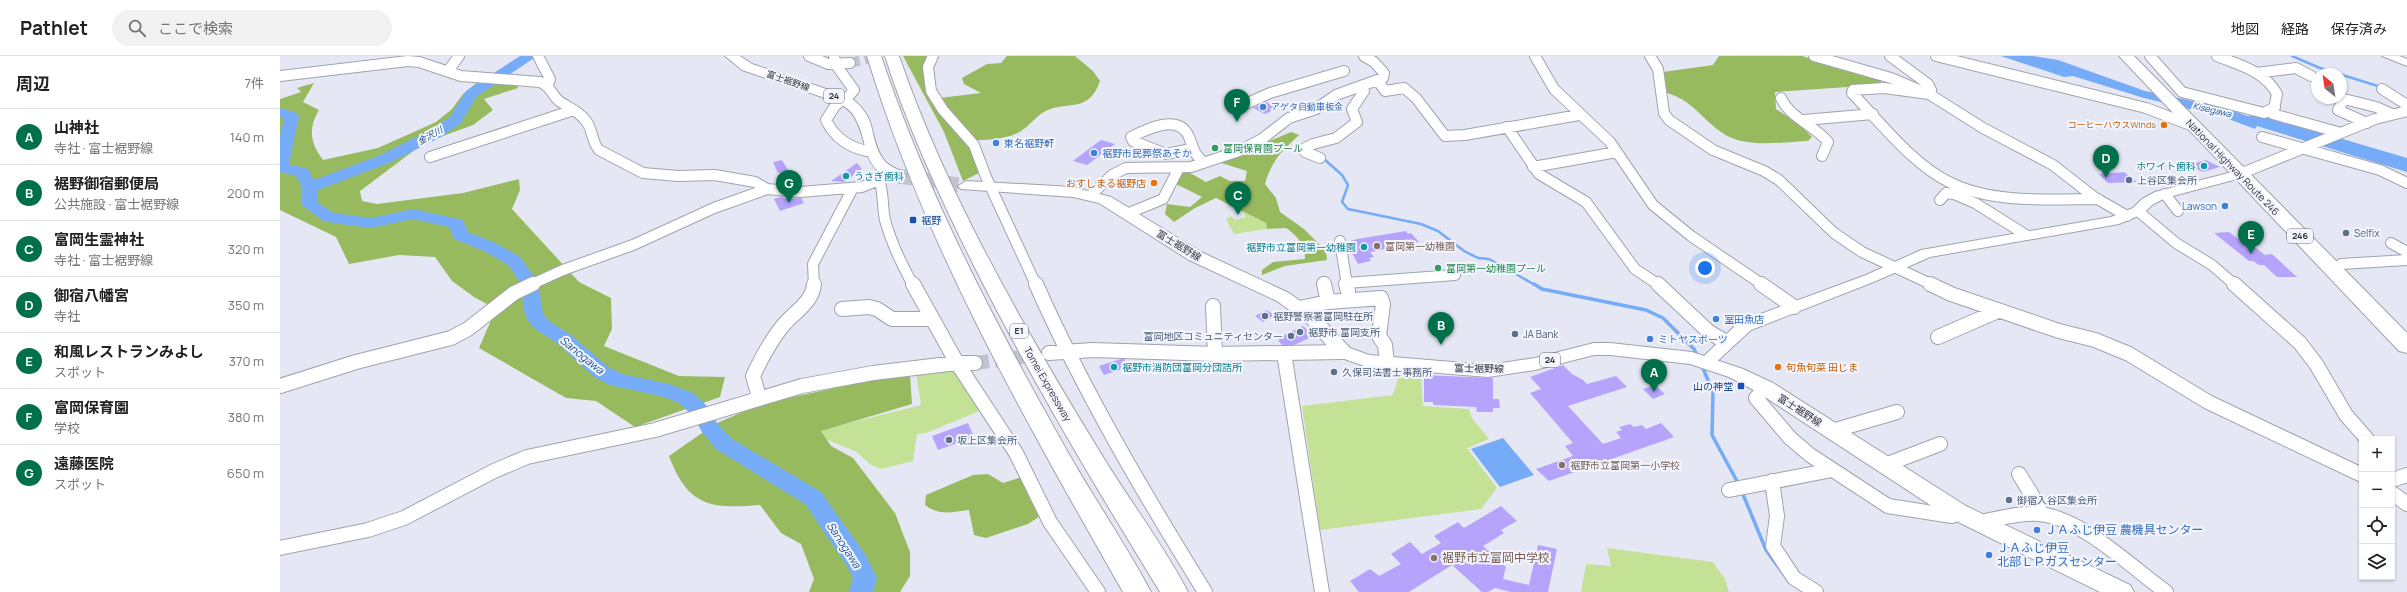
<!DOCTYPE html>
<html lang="ja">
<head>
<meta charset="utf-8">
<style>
  body { margin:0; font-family:Manrope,"Noto Sans JP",sans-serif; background:#f2f2f2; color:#202124 }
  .controls { position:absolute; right:12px; bottom:12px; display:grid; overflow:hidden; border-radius:0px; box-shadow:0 1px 3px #0004 }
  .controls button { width:36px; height:36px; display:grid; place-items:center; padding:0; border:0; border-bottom:1px solid #e0e0e0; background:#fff; color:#202124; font:20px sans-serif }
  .compass { position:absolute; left:2031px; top:12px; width:36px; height:36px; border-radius:50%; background:#fff; box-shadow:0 1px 3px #0004; rotate:330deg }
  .you { position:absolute; left:1425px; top:212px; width:14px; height:14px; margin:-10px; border:3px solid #fff; border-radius:50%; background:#1a73e8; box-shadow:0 0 0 6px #1a73e833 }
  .badge { display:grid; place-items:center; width:26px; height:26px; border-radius:50%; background:#00704a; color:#fff; font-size:13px; font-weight:700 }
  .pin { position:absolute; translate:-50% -33px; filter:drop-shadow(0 1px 2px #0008) }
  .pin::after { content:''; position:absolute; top:21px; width:14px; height:12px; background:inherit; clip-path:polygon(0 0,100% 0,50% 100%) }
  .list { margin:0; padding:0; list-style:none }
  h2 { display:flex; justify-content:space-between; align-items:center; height:52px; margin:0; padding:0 16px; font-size:17px }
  h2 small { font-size:13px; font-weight:400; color:#757577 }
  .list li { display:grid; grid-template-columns:26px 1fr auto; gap:12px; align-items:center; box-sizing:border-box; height:56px; padding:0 16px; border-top:1px solid #e0e0e0 }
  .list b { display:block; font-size:15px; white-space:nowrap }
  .list p { margin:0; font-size:13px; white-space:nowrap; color:#757577 }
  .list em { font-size:13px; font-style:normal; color:#757577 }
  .icon { flex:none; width:22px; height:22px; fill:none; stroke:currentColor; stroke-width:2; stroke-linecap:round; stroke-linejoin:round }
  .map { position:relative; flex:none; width:2127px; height:536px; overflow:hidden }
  header { display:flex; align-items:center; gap:24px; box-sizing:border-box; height:56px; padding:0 20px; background:#fff; border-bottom:1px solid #e0e0e0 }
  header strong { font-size:19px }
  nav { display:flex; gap:22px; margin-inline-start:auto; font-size:14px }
  .search { width:280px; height:36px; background:#f2f2f2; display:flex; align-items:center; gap:10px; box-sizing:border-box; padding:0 14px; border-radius:22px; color:#757577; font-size:15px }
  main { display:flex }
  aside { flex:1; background:#fff }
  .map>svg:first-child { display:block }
  .green { fill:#c4e295 }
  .forest { fill:#98ba5f }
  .water { fill:#75abf7 }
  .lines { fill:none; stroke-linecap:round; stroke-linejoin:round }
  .stream-far1 { stroke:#75abf7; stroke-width:2.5 }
  .stream { stroke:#75abf7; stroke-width:3.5 }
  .river { fill:#75abf7; fill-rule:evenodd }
  .building { fill:#b6a4fc }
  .street-tunnel-far1 { stroke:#c1c4ce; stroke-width:10; stroke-dasharray:10 5; stroke-linecap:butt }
  .street-tunnel { stroke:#c1c4ce; stroke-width:14; stroke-dasharray:14 6; stroke-linecap:butt }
  .primary-tunnel { stroke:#c1c4ce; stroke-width:15; stroke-dasharray:15 8; stroke-linecap:butt }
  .street-far1-casing { stroke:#a0a3ae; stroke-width:12 }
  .street-casing { stroke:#a0a3ae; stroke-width:16 }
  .secondary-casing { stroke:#a0a3ae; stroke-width:2 }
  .primary-casing { stroke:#a0a3ae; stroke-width:2 }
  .highway-casing { stroke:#a0a3ae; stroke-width:2 }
  .street-far1 { stroke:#fff; stroke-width:10 }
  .street { stroke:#fff; stroke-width:14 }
  .secondary { fill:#fff; fill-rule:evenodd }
  .primary { fill:#fff; fill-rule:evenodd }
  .highway { fill:#fff; fill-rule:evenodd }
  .shop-dot { fill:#3f7fe0; stroke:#f3f6ff; stroke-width:1.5 }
  .food-dot { fill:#e8710a; stroke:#f3f6ff; stroke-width:1.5 }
  .leisure-dot { fill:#2e9e5b; stroke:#f3f6ff; stroke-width:1.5 }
  .culture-dot { fill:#0f9aa8; stroke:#f3f6ff; stroke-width:1.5 }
  .service-dot { fill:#5c6f8a; stroke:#f3f6ff; stroke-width:1.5 }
  .transit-dot { fill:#1a4fb4; stroke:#f3f6ff; stroke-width:1.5 }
  .education-dot { fill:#8d6e63; stroke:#f3f6ff; stroke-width:1.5 }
  .labels { text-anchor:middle; stroke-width:4; stroke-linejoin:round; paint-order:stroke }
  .far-street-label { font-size:9px; fill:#323338; stroke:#f3f6ff }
  .shield { fill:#f3f6ff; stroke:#6c6e74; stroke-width:1 }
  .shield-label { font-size:9px; font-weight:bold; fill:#323338 }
  .far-shop-label { font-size:9px; fill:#366cbe; stroke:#f3f6ff; text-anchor:start }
  .far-water-label { font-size:9px; font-style:italic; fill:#1a4d91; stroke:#f3f6ff }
  .far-food-label { font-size:9px; fill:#c56008; stroke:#f3f6ff; text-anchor:end }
  .shop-label { font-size:10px; fill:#366cbe; stroke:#f3f6ff; text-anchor:start }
  .leisure-label { font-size:10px; fill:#27864d; stroke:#f3f6ff; text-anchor:start }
  .culture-label { font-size:10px; fill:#0d838f; stroke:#f3f6ff; text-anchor:end }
  .street-label { font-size:10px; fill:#323338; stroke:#f3f6ff }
  .service-label { font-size:10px; fill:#4e5e75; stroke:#f3f6ff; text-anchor:start }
  .food-label { font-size:10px; fill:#c56008; stroke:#f3f6ff; text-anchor:end }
  .transit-label { font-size:10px; fill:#164399; stroke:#f3f6ff; text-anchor:start }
  .education-label { font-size:10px; fill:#785e54; stroke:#f3f6ff; text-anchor:start }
  .water-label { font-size:11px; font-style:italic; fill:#1a4d91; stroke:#f3f6ff }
  .near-shop-label { font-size:12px; fill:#366cbe; stroke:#f3f6ff; text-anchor:start }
  .near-education-label { font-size:12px; fill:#785e54; stroke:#f3f6ff; text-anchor:start }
</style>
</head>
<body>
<header>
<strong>Pathlet</strong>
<div class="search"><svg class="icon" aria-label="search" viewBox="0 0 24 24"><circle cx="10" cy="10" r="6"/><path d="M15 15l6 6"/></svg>ここで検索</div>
<nav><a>地図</a><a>経路</a><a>保存済み</a></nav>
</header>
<main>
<aside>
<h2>周辺<small>7件</small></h2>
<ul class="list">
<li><span class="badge">A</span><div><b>山神社</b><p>寺社 · 富士裾野線</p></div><em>140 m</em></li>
<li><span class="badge">B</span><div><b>裾野御宿郵便局</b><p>公共施設 · 富士裾野線</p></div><em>200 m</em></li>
<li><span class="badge">C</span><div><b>富岡生霊神社</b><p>寺社 · 富士裾野線</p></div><em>320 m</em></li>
<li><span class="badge">D</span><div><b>御宿八幡宮</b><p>寺社</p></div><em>350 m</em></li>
<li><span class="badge">E</span><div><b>和風レストランみよし</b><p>スポット</p></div><em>370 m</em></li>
<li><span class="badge">F</span><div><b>富岡保育園</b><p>学校</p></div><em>380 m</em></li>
<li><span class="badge">G</span><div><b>遠藤医院</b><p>スポット</p></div><em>650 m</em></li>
</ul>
</aside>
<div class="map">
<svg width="2127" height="536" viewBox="0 0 2127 536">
  <rect width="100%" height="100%" fill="#e5e8f4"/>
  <path class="green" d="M963,156L986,167L987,173L954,178L946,163L951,160L955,164L966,161Z
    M675,313L707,352L646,377L637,378L633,405L601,413L591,409L575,395L545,383L541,374L641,349L636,317Z
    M1119,318L1141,320L1143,350L1189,353L1192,362L1209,383L1187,392L1217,432L1201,453L1040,474L1022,350L1113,339Z
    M1327,492L1433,506L1445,523L1449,536H1301L1306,508L1331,510Z"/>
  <path class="forest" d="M623,0H649L651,43L701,37L684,28L682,22L707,8L721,7L727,0H795L813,15L820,25C809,57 789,45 768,54C756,59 751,69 741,75C726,85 705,83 687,85L701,116L683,125L664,76Z
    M1439,0H1522L1603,24L1597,29L1495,36L1496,53L1519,68L1532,81L1528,85C1502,86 1463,93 1441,76C1420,61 1413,45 1387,37L1383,16L1433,9Z
    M200,24L236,27L238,32L204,43L213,54L193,69L144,87L80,135L82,145L97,148L183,137L239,123L240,134L232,153L299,226L331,242L332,273L324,290L399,320L445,321L440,341L355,371L316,345L286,342L199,292L216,253L194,241L172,225L155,201L119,199L69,208L56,181L0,154V43L21,36L17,32L34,27L23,46L39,54C28,72 30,87 43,104L98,92L156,66L172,53L183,38Z
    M1011,76L1019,79C1001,96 992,104 985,128L996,142L1000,156L1024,173L1046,195L1047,204L1005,210L982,219V214L993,206L1025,203C1025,188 1018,181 1006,172L987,173L986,167L936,142L915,152L894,166L885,158L887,148L910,151L922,141L896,128L903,113L926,126L940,120L950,125H965L967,115L938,106Z
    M630,319L632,348L541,375L551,390L573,402L615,457L630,496V520L620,536H529L534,523L521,488L501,477L480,449C431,453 408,451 389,400L435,368L481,348L550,333L591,321Z
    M708,418L723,427L745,420L762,459L748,468L706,482L694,479L689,454C672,456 659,460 645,449L646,439L693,419Z"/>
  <path class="water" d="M1721,0H1753L1778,4L1865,35L1946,52L1967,60L1981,59L2127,102V116L1977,70L1975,73L1946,62L1864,42L1793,20L1784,21Z
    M1223,382L1254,419L1220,431L1191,393Z"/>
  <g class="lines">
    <path class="stream-far1" d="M2012,0L2040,12L2101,31
      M1043,102L1062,119L1068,129L1062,146L1068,153L1141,168L1158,175L1184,195L1198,202L1209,203L1255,229"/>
    <path class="stream" d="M1254,228L1262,233L1366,254L1383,262L1414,293L1417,299
      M1422,310L1433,336L1432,379L1459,429
      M1462,436L1486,494L1508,524"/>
    <path class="river" d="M240,0H257L196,41L181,67L161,81L109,107L38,134V147L54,157L91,162L133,153L183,164L188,176L216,187L240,201L258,226L263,258L269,265L291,279L328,311L342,318L389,328L413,337L429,352L437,367L452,383L541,436L585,498L597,522L593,536H569L573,522L567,510L525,448L436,393L422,376L414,361L399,347L384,341L330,329L314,321L277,287L255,273L247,263L245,259L240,226L228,209L204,195L174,183L169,171L133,163L91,172L60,168L43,165L22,149V131L16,120L0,116V80L4,62L0,61V52L17,57L19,60L9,108L28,113L34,124L98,100L150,74L170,61L186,35Z"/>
  </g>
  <path class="building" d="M986,46L998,52L985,58L973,52Z
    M821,84L835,88L807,109L793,105Z
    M502,104L508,114L498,117L493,106Z
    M1926,104L1940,111L1923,116L1908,109Z
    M577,107L582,113L564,126L551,125Z
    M1844,116L1857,126L1828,127L1819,118Z
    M500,141L507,143L521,142L524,147L500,155L494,143Z
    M1126,175L1128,178L1131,177L1139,186L1090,196L1094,201L1089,202L1091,205L1078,208L1067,188V186L1077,183Z
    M1949,176L1970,192H1976L1985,199L1992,198L2017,221H1997L1984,209H1979L1973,205H1969L1934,177Z
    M986,254L995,259L983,266L975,260Z
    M1023,270L1034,280L1014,289H1002L998,284L1000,283L998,282Z
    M841,303H844L849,311L824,319L819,310Z
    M1283,309L1292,318L1303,324L1307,328L1336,320L1347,331L1288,350L1323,388L1341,382L1336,376L1342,374L1339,371L1350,368L1354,371L1362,369L1366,373L1381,367L1394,381L1269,425L1256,413L1293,400L1285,390L1293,387L1250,337L1261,333L1250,321Z
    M1144,319L1213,322V343H1219L1220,352H1213V356H1197L1196,351L1153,349V346H1144Z
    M1375,329L1385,338L1373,343L1363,333Z
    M688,367L694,381L658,394L652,380Z
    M1221,450L1237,465L1221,474L1224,477L1203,490L1226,511L1223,523L1249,529L1258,489L1277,493L1268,536H1231L1215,532L1208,536H1202L1172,509L1129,536H1079L1070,525L1090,513L1099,520L1121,508L1111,498L1130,486L1142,498L1161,487L1154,480L1178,466L1184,472Z"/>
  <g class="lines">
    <path class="street-tunnel-far1" d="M570,7L598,0"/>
    <path class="street-tunnel" d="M695,307L758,299"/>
    <path class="primary-tunnel" d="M618,120L686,130"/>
    <g class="street-far1-casing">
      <path id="street-far1" d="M258,0L270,23L268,29
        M529,0L548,8L570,7
        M554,0L556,9L574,34L565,44
        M653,0L648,11L651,35L663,54L694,89L706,121L756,229
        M1255,0L1274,33L1330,86L1373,149L1411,180L1483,229
        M1370,0L1378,13L1384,57L1389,64L1433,94L1484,115L1499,124L1554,177L1582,196L1653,229
        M1534,0L1611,22L1649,38L1703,72L1773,109L1814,141L1847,160
        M1610,0L1648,28L1651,34L1649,38L1604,32L1573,34L1572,37C1600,66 1634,110 1671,127C1714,148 1771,143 1818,143
        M1656,0L1866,52L1913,70
        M1870,0L1902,36L1984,57L1995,51
        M1937,0C1959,9 1985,15 1997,38L1993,58L2061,77
        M168,15L179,0
        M1976,17L2016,12L2031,20
        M0,20L128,5L139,6L181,20L260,26C271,30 271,38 279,45C289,52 302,57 308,68C313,77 312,86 319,94L363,117L398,120L435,119L475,126L487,133L520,136L582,131L599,124L608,117
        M1098,25L1105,35L1124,32L1136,42L1165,80L1185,79L1299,59
        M2102,33L2127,49
        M1501,42C1510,62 1534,69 1548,86L1542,100
        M563,43L555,50L546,64C555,83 572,93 592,96
        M959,51L990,37L1064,15
        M1524,64L1593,58
        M2087,67L2058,54L2064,43L2096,51L2112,58
        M1227,71L1259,118L1306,146L1355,213L1379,229
        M1982,81L2100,114L2127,127
        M911,93L886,98L853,85L851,81C867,73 899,57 909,81C915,95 912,95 924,107
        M150,101L294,54
        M1040,102L1025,96L1023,93L1033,88L1056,82L1077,66L1072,53L1084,35L1081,32
        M1253,111L1337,96
        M1960,118L2095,63L2127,55
        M599,124C604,137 602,150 605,164C611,186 622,209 633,229
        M1885,138L1898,155
        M811,139L832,119L846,112L911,111L959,95L982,83L1009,62L1036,53L1056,39L1103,22L1104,17L1094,6L1084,0
        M1660,144L1666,137L1674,138L1695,147L1746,179
        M1858,155L1896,187L1932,209L1955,229
        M849,157L883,143L899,112
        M1060,185L1067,229
        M2111,187L2127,196
        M2061,208L2127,204
        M1043,226L1044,229
        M1066,227L1175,219
        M250,229L283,214L353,189L434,152L487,133
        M534,229L533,208L573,132"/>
    </g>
    <g class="street-casing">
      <path id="street" d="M633,228L677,307L736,397L770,466L818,536
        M756,228C804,336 863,436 925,536
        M1044,228L1048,246
        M1066,228L1068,235
        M1378,228L1429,276L1446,286
        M1481,228L1514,251
        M1650,228L1671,238L1779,275L1815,284L1849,298L1928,346L2082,419
        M1954,228L2020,287L2036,308L2066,359L2087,383
        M933,250L935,298
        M1019,252L1048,246L1101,242L1103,248L1099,280L1105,289L1107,307
        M562,253L589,251L597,253L612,263H652
        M1658,281L1718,255
        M769,297L813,294L935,298L1063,296
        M1004,297L1042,536
        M0,330L76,306L171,282L188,273L234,237L253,228
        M1486,332L1476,342L1510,382L1530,399L1608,450L1672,460L1678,456
        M479,341L473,320C481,303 489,287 501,272C511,258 533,247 534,228
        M1552,375L1617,356
        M1605,409L1660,388
        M1739,418L1758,449L1760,458
        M2112,424L2127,419
        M1492,425L1497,460L1493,490L1514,522L1536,536
        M1449,434L1552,414
        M2112,437L2127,448
        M1699,466C1718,463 1740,456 1760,458C1803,463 1851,511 1886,536
        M0,492L88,474L124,462L214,415L247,401L375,374L522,330L593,317L677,307H695"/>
    </g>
    <g class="secondary-casing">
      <path id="secondary" d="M2102,0H2119L2127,3V10Z
        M1960,114L1965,115L1967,118L1965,121L1885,142L1872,149L1863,158L1839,168L1650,201L1596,225L1471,274L1432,310H1420L1418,306L1459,266L1586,219L1641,194L1831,161L1853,152L1862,143L1875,136Z"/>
    </g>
    <g class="primary-casing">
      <path id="primary" d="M445,0H460L472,8L570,41C600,64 587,79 603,103C609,112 620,112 626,120L618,125C580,115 590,88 575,62C572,55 566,52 560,47L462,14Z
        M686,125L793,131L831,141L921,196L1009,237L1038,258L1070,292L1089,299L1208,309L1255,302L1314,287H1330L1412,296L1463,313L1493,327L1686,450L1850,529L1854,536H1820L1670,462L1479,337L1449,321L1410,308L1330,299H1314L1255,314L1208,321L1087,311L1056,300L1026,266L997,245L909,204L819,147L793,141L681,133L678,130Z"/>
    </g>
    <g class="highway-casing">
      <path id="highway" d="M587,0H601C647,138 715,267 786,393C813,441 845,487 871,536H843C745,364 645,190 587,0Z
        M605,0H619C667,140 746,275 823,401C850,445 884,490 908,536H880C815,430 751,323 695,212C661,143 628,73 605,0Z
        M1839,0H1854L2127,277V297L2119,295Z"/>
    </g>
    <use href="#street-far1" class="street-far1"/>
    <use href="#street" class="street"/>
    <use href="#secondary" class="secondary"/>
    <use href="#primary" class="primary"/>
    <use href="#highway" class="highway"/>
  </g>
  <g class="shop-dot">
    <circle cx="983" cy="51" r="4"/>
    <circle cx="716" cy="87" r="4"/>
    <circle cx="814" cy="97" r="4"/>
    <circle cx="1945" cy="150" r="4"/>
    <circle cx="1436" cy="263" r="4"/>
    <circle cx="1370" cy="283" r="4"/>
    <circle cx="1757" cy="474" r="4"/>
    <circle cx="1709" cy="499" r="4"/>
  </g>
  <g class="food-dot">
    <circle cx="1884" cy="69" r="4"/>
    <circle cx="874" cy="127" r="4"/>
    <circle cx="1498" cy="311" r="4"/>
  </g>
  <g class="leisure-dot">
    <circle cx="935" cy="92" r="4"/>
    <circle cx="1158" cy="212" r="4"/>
  </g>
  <g class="culture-dot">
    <circle cx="1924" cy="110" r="4"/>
    <circle cx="566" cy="120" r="4"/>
    <circle cx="1084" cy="191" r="4"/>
    <circle cx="834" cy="311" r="4"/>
  </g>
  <g class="service-dot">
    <circle cx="1849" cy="124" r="4"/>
    <circle cx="2066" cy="177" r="4"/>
    <circle cx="985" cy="260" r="4"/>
    <circle cx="1020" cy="276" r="4"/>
    <circle cx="1235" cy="278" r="4"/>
    <circle cx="1011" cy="280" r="4"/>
    <circle cx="1054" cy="316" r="4"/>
    <circle cx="669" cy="384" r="4"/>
    <circle cx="1729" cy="444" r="4"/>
  </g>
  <g class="transit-dot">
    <rect x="629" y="160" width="8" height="8" rx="2"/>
    <rect x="1457" y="326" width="8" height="8" rx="2"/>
  </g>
  <g class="education-dot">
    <circle cx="1097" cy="190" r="4"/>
    <circle cx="1282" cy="409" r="4"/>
    <circle cx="1154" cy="502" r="4"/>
  </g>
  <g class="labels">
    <g class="far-street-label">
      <text transform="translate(508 25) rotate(19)" y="3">富士裾野線</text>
    </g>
    <g class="shield">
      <rect x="544" y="33" width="20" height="14" rx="3"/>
      <rect x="2007" y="173" width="26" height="14" rx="3"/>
      <rect x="730" y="268" width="18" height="14" rx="3"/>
      <rect x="1260" y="297" width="20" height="14" rx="3"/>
    </g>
    <g class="shield-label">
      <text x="554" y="43">24</text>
      <text x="2020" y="183">246</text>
      <text x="739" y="278">E1</text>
      <text x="1270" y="307">24</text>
    </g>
    <g class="far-shop-label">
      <text x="991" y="54">アゲタ自動車板金</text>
    </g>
    <g class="far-water-label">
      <text transform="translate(1932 54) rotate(13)" y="3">Kisegawa</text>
      <text transform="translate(150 80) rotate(-30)" y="3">金沢川</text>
    </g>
    <g class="far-food-label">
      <text x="1876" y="72">コーヒーハウスWinds</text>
    </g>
    <g class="shop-label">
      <text x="724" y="91">東名裾野軒</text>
      <text x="822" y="101">裾野市民葬祭あそか</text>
      <text x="1937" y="154" text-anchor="end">Lawson</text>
      <text x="1444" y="267">室田魚店</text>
      <text x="1378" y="287">ミトヤスポーツ</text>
    </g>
    <g class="leisure-label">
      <text x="943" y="96">富岡保育園プール</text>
      <text x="1166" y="216">富岡第一幼稚園プール</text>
    </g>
    <g class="culture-label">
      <text x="1916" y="114">ホワイト歯科</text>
      <text x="574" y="124" text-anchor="start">うさぎ歯科</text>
      <text x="1076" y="195">裾野市立富岡第一幼稚園</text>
      <text x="842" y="315" text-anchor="start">裾野市消防団富岡分団詰所</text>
    </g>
    <g class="street-label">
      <text transform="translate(1953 111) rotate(46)" y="4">National Highway Route 246</text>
      <text transform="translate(899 189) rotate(31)" y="4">富士裾野線</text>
      <text transform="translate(1199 312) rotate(1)" y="4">富士裾野線</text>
      <text transform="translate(768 328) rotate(60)" y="4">Tomei Expressway</text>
      <text transform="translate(1520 354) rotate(33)" y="4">富士裾野線</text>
    </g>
    <g class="service-label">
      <text x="1857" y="128">上谷区集会所</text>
      <text x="2074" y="181">Selfix</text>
      <text x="993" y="264">裾野警察署富岡駐在所</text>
      <text x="1028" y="280">裾野市 富岡支所</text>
      <text x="1243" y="282">JA Bank</text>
      <text x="1003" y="284" text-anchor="end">富岡地区コミュニティセンター</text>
      <text x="1062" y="320">久保司法書士事務所</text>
      <text x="677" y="388">坂上区集会所</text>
      <text x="1737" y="448">御宿入谷区集会所</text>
    </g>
    <g class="food-label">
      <text x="866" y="131">おすしまる裾野店</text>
      <text x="1506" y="315" text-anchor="start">旬魚旬菜 田じま</text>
    </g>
    <g class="transit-label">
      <text x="641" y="168">裾野</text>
      <text x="1453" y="334" text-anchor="end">山の神堂</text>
    </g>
    <g class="education-label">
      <text x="1105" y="194">富岡第一幼稚園</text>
      <text x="1290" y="413">裾野市立富岡第一小学校</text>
    </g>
    <g class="water-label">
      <text transform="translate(302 299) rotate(39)" y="4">Sanogawa</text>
      <text transform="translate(564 489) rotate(57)" y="4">Sanogawa</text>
    </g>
    <g class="near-shop-label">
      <text x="1765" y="478">ＪＡふじ伊豆 農機具センター</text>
      <text x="1717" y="496">ＪＡふじ伊豆<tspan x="1717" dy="14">北部ＬＰガスセンター</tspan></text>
    </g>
    <g class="near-education-label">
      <text x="1162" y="506">裾野市立富岡中学校</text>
    </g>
  </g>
</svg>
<div class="controls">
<button>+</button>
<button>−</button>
<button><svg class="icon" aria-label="locate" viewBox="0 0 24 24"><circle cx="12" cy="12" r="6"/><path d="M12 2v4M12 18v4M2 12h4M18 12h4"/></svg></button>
<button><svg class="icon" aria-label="layers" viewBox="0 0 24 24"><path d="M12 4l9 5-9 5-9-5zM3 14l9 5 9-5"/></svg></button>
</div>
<svg class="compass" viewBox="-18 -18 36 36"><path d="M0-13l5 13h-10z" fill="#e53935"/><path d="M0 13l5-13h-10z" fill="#757577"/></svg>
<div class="you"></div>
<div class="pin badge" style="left:1374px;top:336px">A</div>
<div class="pin badge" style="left:1161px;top:289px">B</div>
<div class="pin badge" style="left:958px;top:159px">C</div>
<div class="pin badge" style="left:1826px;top:122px">D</div>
<div class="pin badge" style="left:1971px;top:198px">E</div>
<div class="pin badge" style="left:957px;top:66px">F</div>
<div class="pin badge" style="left:509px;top:147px">G</div>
</div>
</main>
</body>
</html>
